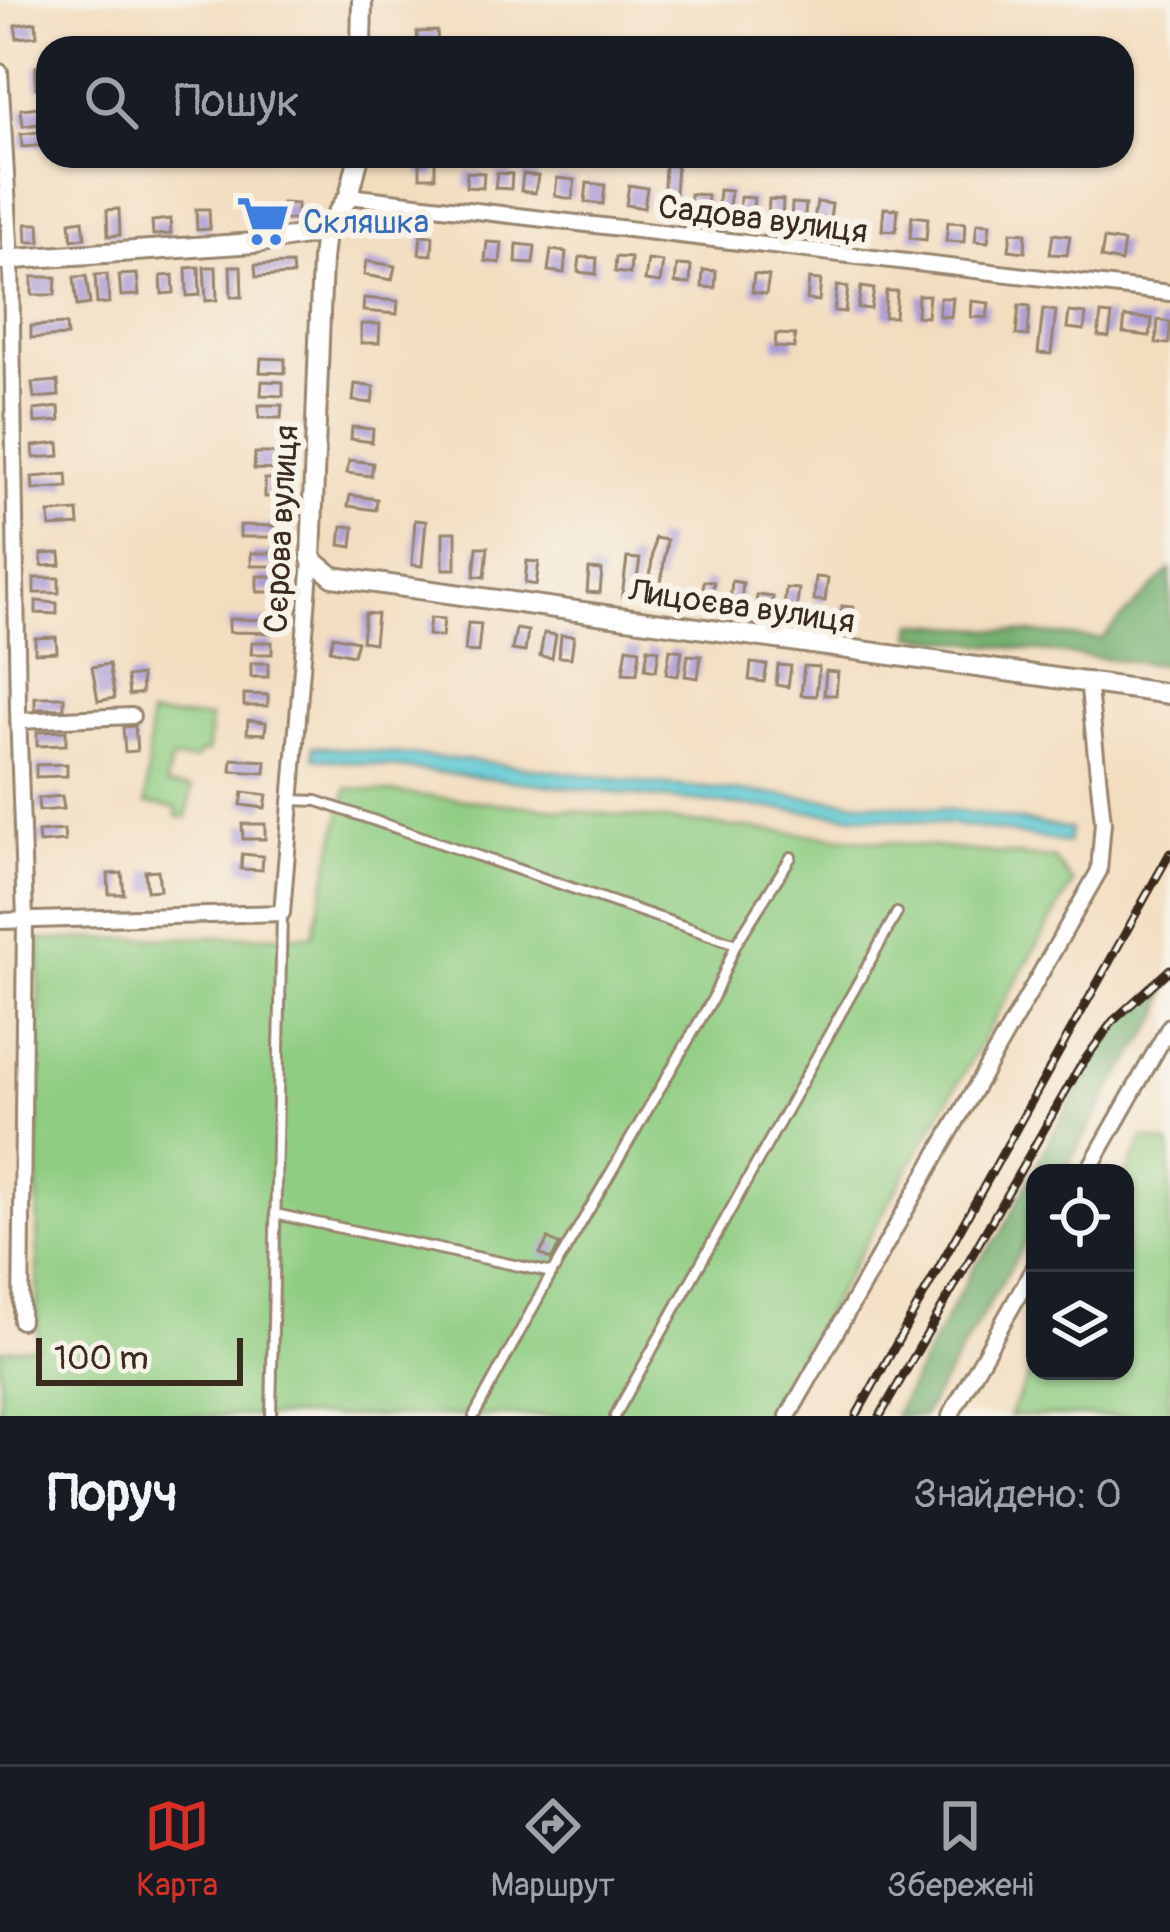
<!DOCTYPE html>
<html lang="uk">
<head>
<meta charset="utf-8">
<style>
  body { margin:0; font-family:Pangolin,sans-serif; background:#20242c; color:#f1f3f6 }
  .controls { position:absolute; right:36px; bottom:36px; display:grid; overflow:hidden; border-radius:24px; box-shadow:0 3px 9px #0004 }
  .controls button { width:108px; height:108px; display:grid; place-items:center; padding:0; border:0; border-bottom:3px solid #363941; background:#171b24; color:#f1f3f6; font:60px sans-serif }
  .scale { position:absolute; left:36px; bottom:30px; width:207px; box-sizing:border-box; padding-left:12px; border:6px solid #3b2a1e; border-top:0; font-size:33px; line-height:42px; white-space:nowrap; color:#3b2a1e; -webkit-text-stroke:9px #f7f3e8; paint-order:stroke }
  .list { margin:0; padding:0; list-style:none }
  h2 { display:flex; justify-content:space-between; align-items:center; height:156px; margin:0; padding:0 48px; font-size:51px }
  h2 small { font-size:39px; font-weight:400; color:#9ea1a6 }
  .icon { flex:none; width:66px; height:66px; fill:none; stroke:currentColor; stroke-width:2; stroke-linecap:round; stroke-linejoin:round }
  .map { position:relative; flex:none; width:1170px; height:1416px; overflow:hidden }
  .search { position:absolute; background:#171b24; box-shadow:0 3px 9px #0004; left:36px; right:36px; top:36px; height:132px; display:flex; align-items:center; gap:30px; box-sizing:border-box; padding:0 42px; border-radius:36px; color:#9ea1a6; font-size:45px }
  .sheet { height:348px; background:#171b24 }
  nav { display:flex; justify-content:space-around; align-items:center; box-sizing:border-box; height:168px; border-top:3px solid #363941; background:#171b24; font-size:33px; color:#9ea1a6 }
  nav a { display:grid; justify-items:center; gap:6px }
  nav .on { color:#d93025 }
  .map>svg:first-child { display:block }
  .green { fill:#90cd83; stroke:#667c50; stroke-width:3 }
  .forest { fill:#74b071; stroke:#586d48; stroke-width:3 }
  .water { fill:#5dc9d4; stroke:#4c7a79; stroke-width:3 }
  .building { fill:#ac9bd5 }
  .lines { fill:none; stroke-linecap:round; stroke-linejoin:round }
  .service-casing { stroke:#97846e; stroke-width:14 }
  .minor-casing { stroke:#97846e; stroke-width:20 }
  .tertiary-casing { stroke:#97846e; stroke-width:24 }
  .service { stroke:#fff; stroke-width:8 }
  .minor { stroke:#fff; stroke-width:14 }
  .tertiary { stroke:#fff; stroke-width:18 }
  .rail-casing { stroke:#3b2a1e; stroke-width:9 }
  .rail { stroke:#f7f3e8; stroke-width:4.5; stroke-dasharray:14; stroke-linecap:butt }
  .labels { text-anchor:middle; stroke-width:12; stroke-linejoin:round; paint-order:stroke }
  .street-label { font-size:33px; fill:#3b2a1e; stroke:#f7f3e8 }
  .shop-label { font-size:33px; fill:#366cbe; stroke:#f7f3e8; text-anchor:start }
</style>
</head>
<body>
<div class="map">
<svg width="1170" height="1416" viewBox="0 0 1170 1416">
  <rect width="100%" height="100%" fill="#f7f3e8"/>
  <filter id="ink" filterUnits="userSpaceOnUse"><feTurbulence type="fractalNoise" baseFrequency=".00833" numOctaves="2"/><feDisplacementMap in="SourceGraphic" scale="24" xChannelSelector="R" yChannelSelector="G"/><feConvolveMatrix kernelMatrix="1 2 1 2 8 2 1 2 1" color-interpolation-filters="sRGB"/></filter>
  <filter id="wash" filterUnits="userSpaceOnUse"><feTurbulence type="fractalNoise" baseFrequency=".004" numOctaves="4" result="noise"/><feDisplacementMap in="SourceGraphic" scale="48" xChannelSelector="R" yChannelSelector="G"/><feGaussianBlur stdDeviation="2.7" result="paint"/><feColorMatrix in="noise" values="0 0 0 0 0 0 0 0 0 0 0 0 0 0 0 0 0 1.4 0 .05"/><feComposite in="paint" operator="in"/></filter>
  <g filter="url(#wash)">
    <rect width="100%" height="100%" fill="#f3ddbf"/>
    <path class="green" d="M150,716L210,718L208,752L200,753L195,760H171L166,785L192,788L187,817H177V808L146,804Z
      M347,788L1054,859L1073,883L766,1416H0V1350L37,1346L39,940L313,935Z
      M1144,1138L1170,1145V1416H1009L1035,1362V1371H1125V1177Z"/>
    <path class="forest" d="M1170,570V666L912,636L914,623L1101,639Z
      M1167,985L1161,1015L1112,1087L1064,1173H1035V1226L923,1416H894L974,1266L1000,1236L1052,1135L1113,1029Z"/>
    <path class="water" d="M313,746L486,762L647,783L961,811L1070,829L1068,843L967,826L647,797L314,758Z"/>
    <g id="blocks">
      <path class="building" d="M36,22L37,36L17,38L15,25Z
        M437,31L438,44L418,46L417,32Z
        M48,66V87L36,88V67Z
        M48,106V123L23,126L21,109Z
        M48,131V145L22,147L21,134Z
        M420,161H435V177H420Z
        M665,165L677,166L674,206H663Z
        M467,172L484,173L483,188L466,187Z
        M497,173L512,174L511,189L495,188Z
        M523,174L538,176L535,193L521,191Z
        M557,178L575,180L572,199L555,196Z
        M587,183L605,185L603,204L585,202Z
        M629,185L647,188L644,208L626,205Z
        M719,190L731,191L728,214L717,213Z
        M690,194L707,195L706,212H689Z
        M740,197L754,198L752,218L739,217Z
        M769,199L783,200L782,221L768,220Z
        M817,202L832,204L829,226L813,224Z
        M282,203L297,204V220H282Z
        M792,203L806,204L804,225L791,224Z
        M884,208L898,209L896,231L882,230Z
        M119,209L120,235L108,236L107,210Z
        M196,209H209L210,229L197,230Z
        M912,216L928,218L926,240L910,238Z
        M170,219L171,234L153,235L152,221Z
        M83,220L85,238L72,240L70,222Z
        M948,222L965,223L964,242L946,241Z
        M977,223L990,224L988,242L975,241Z
        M26,224H39L40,242H27Z
        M1011,232L1026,233L1025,252L1009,250Z
        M1053,234L1070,236L1067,255L1050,254Z
        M421,235L433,236L432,255L419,254Z
        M1104,239L1124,242L1121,262L1101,258Z
        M487,242L502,243L500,263L485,261Z
        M517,244L535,246L533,264L516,263Z
        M551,250L566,252L564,273L548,271Z
        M580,257L597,258L596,274L578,272Z
        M616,257L631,258L630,274L615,272Z
        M648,260L663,262L660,283L645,281Z
        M366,261L395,266L392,280L364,275Z
        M292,264L293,275L256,277L255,265Z
        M677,265L691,266L690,284L675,283Z
        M230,266H241L242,297H231Z
        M199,267L200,295L187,296L186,268Z
        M204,267H216L217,300L206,301Z
        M703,270L716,271L715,288L702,287Z
        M107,274L109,303L97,304L95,275Z
        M137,274L139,295L121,296L119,275Z
        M754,274L769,276L766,294L752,292Z
        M173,275L174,293L162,294L161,276Z
        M86,276L90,304L77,306L74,277Z
        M32,277H56L55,295H32Z
        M809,279L821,280L819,301L807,300Z
        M837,286L848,287L845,312L834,311Z
        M861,287L874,289L871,309L858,308Z
        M886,291H897L895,317H884Z
        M918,295H929L927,317L917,316Z
        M364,298L398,301L397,314L363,311Z
        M940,298H953L951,317L939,316Z
        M972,301L989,303L987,318L971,317Z
        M1019,305L1030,306L1028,336L1016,335Z
        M1043,309L1056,311L1051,354L1038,353Z
        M1069,312L1086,314L1084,330L1067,328Z
        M1101,314L1112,315L1109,337L1098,336Z
        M1125,317L1152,319L1150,336L1123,333Z
        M1158,320L1170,322L1169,344L1156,343Z
        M66,324L67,336L31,338V326Z
        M361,324H380L379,343H361Z
        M776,334L795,335L794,348L775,347Z
        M261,358L285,359V373L260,372Z
        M58,381L59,396L34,398L32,383Z
        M262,381L283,382V396L261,395Z
        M355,384L374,387L372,403L353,401Z
        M259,405H282L281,418H259Z
        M59,407L60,421L35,423L34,410Z
        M352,427L373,429L372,442L351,439Z
        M59,443L60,456L34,458L33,446Z
        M255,453H280V470L254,469Z
        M349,460L373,463L371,476L347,473Z
        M67,474L68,487L33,490L32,477Z
        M265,479H280V497H265Z
        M350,495L377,499L376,510L348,506Z
        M78,511L79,525L50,527L49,513Z
        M415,520L426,521L422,566L412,565Z
        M240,525L279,526V537H240Z
        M342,526L354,527L352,547L340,545Z
        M443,532H456V569H443Z
        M655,538L667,540L661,584L649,582Z
        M477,547H488L485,577L474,576Z
        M60,553L61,565L42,566L41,554Z
        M251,553H275V566H251Z
        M627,558L640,559L634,598L622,596Z
        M527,561L539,562L536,585L525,583Z
        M589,569L602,570L600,593L587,592Z
        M257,576H278L277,592H257Z
        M816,577L828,578L825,601L814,600Z
        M34,578H59V593H34Z
        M704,581L714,582L710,608L701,607Z
        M732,581L743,583L740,613L729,612Z
        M786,588L799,589L795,620L783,619Z
        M757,595L773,597L770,618L755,616Z
        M36,601L57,603V614L36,613Z
        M842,606L853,607L851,630L840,629Z
        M365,613L377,614L374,643L362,641Z
        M430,618L444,619L442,637L428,635Z
        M229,619L275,620V633L229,632Z
        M468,623L481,624L478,652L465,651Z
        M516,629L528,631L525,652L512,650Z
        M544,633L556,635L552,658L540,656Z
        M561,635L574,636L571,658L559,657Z
        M333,636L357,641L353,655L330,650Z
        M56,637L57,652L35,653V638Z
        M252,642H272V654H251Z
        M627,647L640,649L637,674L623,673Z
        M648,648L659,650L656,671L645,669Z
        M670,649L682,651L678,676L666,674Z
        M688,655L701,656L698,678L685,676Z
        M251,663H268V677H251Z
        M751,663L767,665L764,682L749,680Z
        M109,664L115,698L98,701L92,667Z
        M778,665L791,666L788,687L776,685Z
        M804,666L819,667L816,696L801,695Z
        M826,671L838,672L836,695H824Z
        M141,675L142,693L129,695L127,677Z
        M244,694L268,695V706H244Z
        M35,697H64V709H35Z
        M248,720L266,722L265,734L247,733Z
        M135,726L137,751L125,752L123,727Z
        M66,731V745L37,746V732Z
        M232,759L266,761L265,773L231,771Z
        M67,764V776L36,777V765Z
        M243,792L267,795L265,808L241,805Z
        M62,796L64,809L39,811L38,798Z
        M242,824H265V839H243Z
        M64,830L65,841L39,843L38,832Z
        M242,854L263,856L262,870L241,869Z
        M158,870L160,890L147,891L145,871Z
        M122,873L124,894H109L108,874Z
        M548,1239L560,1245L551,1260L540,1254Z"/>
    </g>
  </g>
  <g filter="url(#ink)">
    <use href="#blocks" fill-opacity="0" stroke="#97846e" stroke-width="3"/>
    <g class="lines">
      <g class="service-casing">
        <path id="service" d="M292,800L317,801L736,944
          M275,1214L552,1273
          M271,1416L282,914
          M474,1416L552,1273L713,998L736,944L791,857
          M615,1416L897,913"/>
      </g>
      <g class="minor-casing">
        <path id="minor" d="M0,72L11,260L18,709L25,919L21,1321
          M349,196L1170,293
          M18,721L132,716
          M0,921L282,913L311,559
          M1087,1173L1170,1026
          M788,1416L1099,871L1103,822L1088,680
          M950,1416L1035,1266"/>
      </g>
      <g class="tertiary-casing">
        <path id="tertiary" d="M361,48L362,0
          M359,156L349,196L325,232L322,260L311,559L333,577L1170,694
          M0,260L255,243L325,232"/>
      </g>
      <use href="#service" class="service"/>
      <use href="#minor" class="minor"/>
      <use href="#tertiary" class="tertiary"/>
      <g class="rail-casing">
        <path id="rail" d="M856,1416L1170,853
          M880,1416L1079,1068L1113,1021L1170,969"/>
      </g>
      <use href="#rail" class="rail"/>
    </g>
  </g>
  <defs>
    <g id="supermarket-bare" transform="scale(4.14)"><path d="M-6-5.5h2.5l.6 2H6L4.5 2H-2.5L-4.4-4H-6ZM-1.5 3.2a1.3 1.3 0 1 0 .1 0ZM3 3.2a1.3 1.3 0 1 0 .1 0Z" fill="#3f7fe0" stroke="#f7f3e8" stroke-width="2.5" paint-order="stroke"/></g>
  </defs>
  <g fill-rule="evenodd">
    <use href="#supermarket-bare" x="263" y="221"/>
  </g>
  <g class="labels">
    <g class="street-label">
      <text transform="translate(763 218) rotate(7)" y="12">Садова вулиця</text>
      <text transform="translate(280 529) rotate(-87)" y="12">Сєрова вулиця</text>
      <text transform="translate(742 605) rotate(8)" y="12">Лицоєва вулиця</text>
    </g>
    <g class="shop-label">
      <text x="303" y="233">Скляшка</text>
    </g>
  </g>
</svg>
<div class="controls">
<button><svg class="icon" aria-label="locate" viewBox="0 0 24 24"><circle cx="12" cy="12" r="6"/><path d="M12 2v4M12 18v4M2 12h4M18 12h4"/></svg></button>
<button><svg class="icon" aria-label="layers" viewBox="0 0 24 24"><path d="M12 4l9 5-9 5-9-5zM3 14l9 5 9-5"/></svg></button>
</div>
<div class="scale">100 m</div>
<div class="search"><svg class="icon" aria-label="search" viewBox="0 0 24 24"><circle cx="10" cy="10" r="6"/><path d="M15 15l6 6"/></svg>Пошук</div>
</div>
<section class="sheet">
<h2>Поруч<small>Знайдено: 0</small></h2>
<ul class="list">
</ul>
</section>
<nav>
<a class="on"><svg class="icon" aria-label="map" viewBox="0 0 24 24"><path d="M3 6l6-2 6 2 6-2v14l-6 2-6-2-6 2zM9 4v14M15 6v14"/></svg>Карта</a>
<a><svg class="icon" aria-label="directions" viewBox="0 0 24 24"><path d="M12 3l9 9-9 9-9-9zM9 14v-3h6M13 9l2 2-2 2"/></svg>Маршрут</a>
<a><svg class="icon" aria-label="saved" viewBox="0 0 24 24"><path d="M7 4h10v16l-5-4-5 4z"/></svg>Збережені</a>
</nav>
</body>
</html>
